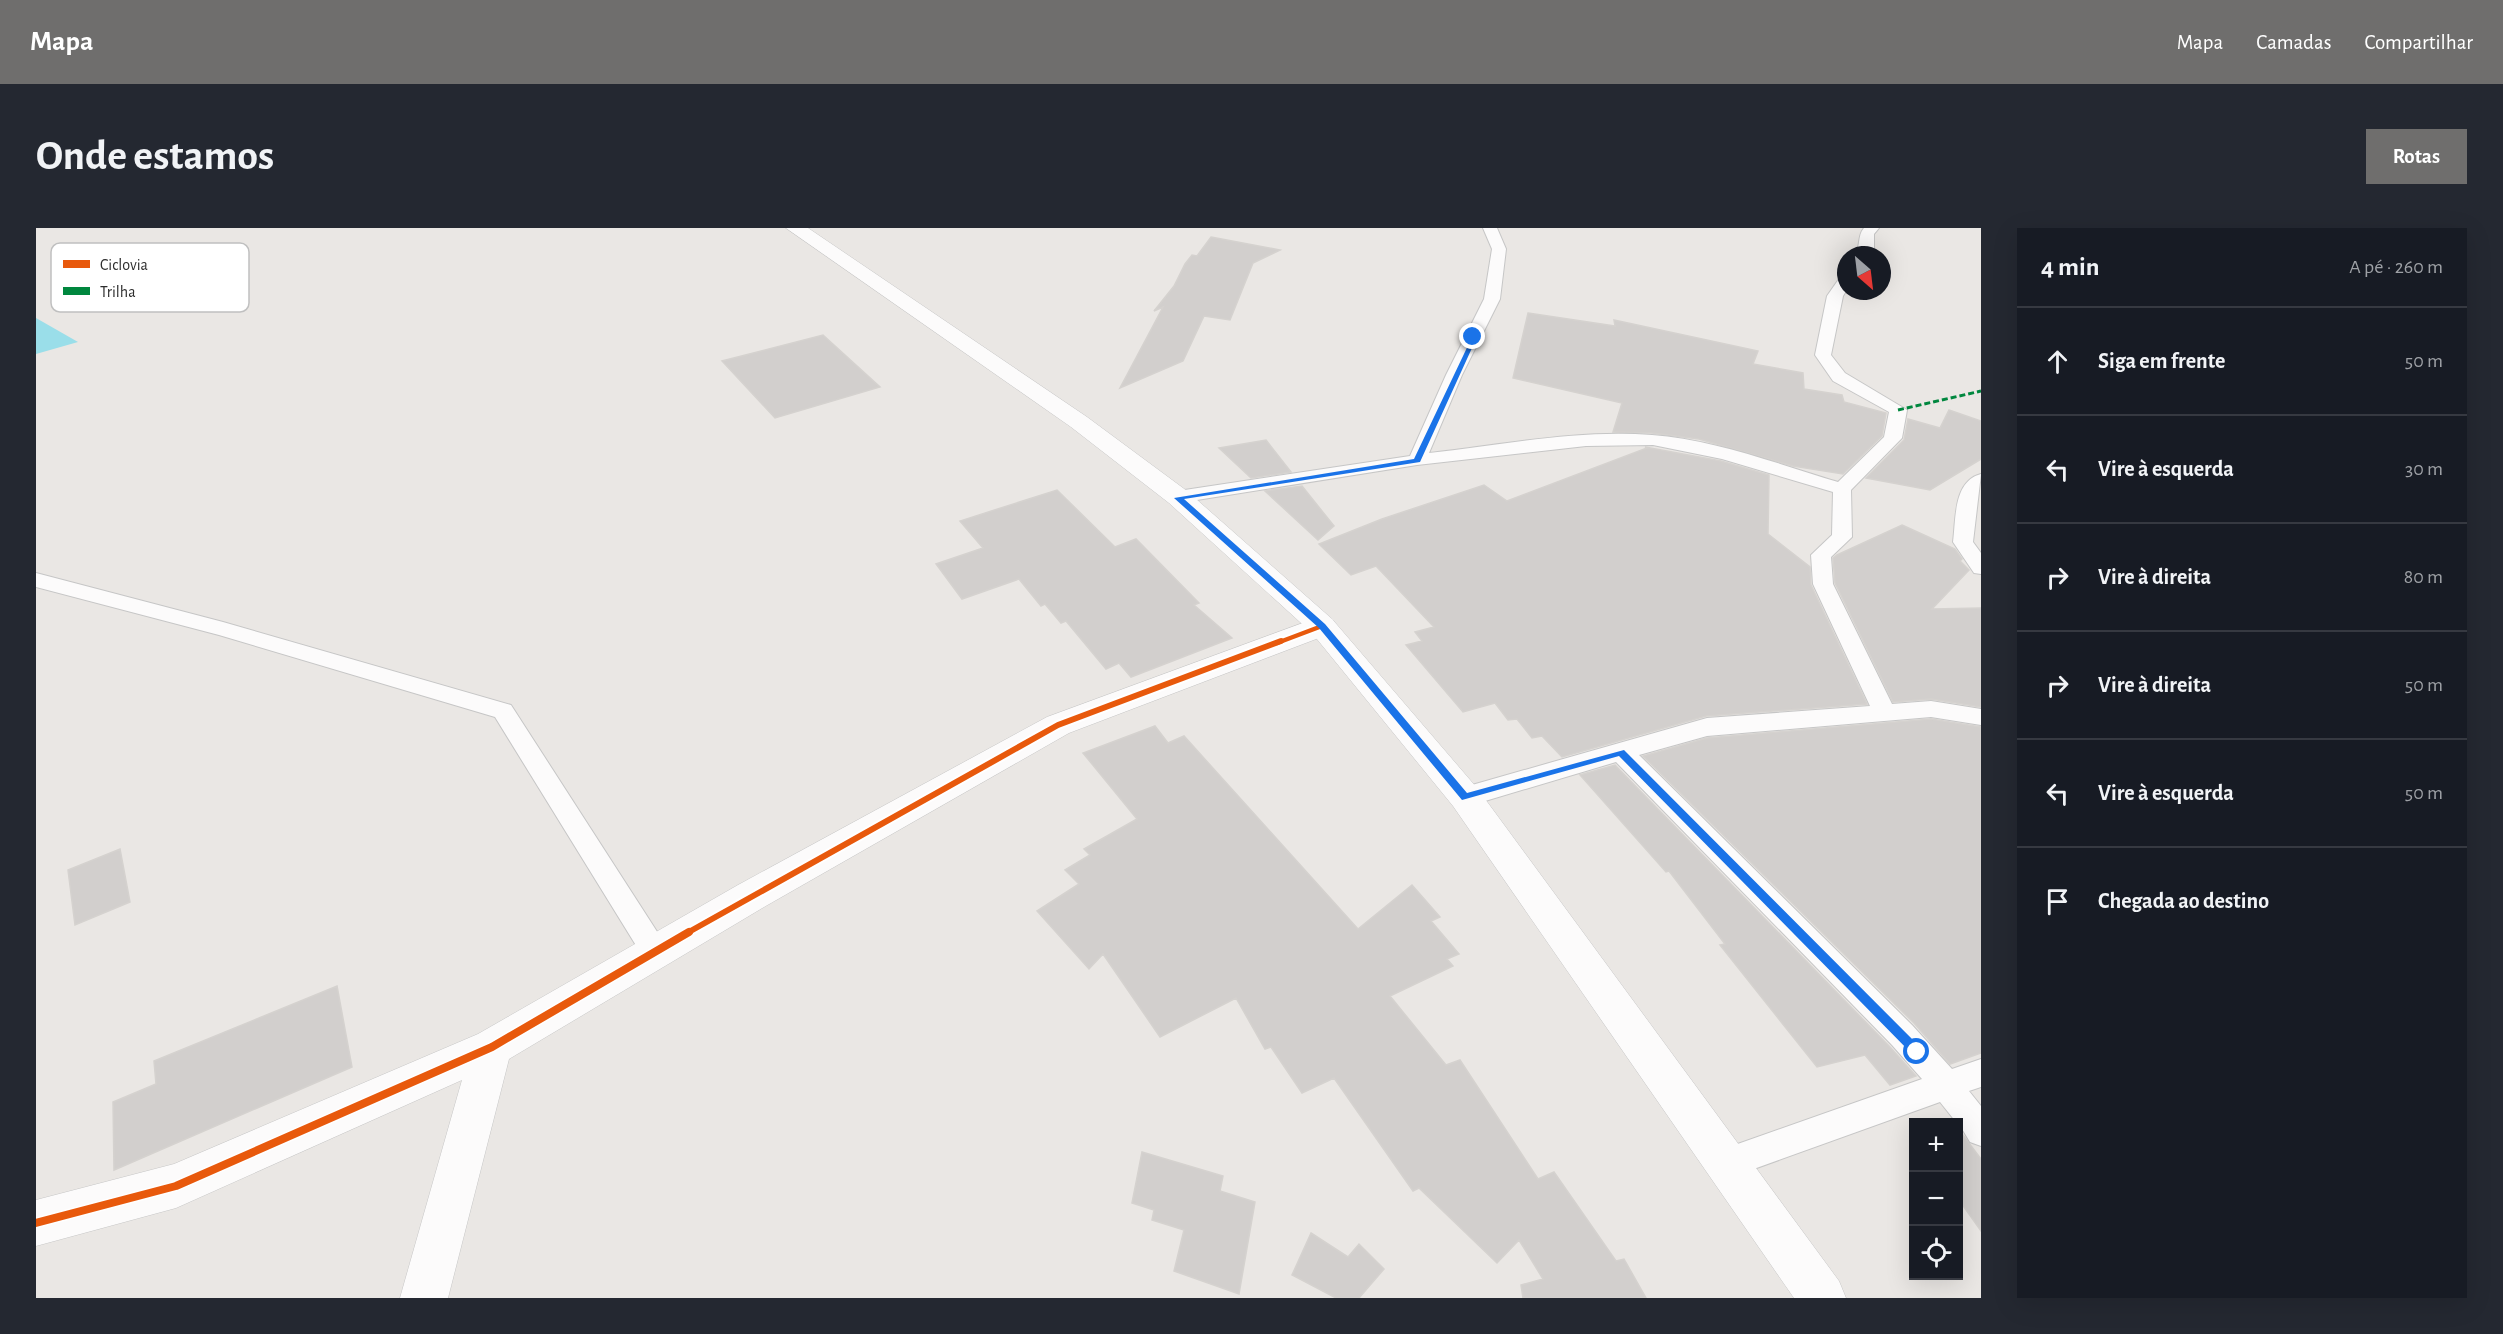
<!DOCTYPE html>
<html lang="pt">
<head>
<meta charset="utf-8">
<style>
  body { margin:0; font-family:"Alegreya Sans",sans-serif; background:#242831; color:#f1f3f6 }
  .controls { position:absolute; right:18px; bottom:18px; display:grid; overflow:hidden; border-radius:0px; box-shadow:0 6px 24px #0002 }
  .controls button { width:54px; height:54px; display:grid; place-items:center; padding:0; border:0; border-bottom:2px solid #363941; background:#171b24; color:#f1f3f6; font:30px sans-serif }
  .compass { position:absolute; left:1801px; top:18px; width:54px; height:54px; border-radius:50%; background:#171b24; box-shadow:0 6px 24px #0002; rotate:152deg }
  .stop { position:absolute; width:18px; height:18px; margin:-14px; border:4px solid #1a73e8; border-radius:50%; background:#fff }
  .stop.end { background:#1a73e8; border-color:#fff; box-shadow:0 2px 6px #0008 }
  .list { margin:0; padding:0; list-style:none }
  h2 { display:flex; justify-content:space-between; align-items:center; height:78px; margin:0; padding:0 24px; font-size:26px }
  h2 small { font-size:20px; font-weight:400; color:#9ea1a6 }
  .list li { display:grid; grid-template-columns:39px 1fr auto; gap:18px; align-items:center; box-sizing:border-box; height:108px; padding:0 24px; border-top:2px solid #363941 }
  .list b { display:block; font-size:22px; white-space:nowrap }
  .list em { font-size:20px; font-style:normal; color:#9ea1a6 }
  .icon { flex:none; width:33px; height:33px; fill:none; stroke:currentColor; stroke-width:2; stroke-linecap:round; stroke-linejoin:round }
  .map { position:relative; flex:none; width:1945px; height:1070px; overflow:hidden; border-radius:0px }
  header { display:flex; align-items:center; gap:36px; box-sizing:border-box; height:84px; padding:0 30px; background:#6f6e6d; color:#fff }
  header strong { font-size:28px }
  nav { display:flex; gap:33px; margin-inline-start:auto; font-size:21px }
  .intro { display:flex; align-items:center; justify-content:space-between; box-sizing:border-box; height:144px; padding:0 36px }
  h1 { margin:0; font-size:42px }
  .button { padding:15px 27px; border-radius:0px; background:#6f6e6d; color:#fff; font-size:21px; font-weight:700 }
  main { display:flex; gap:36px; padding:0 36px }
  aside { flex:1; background:#171b24; border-radius:0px; box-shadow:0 6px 24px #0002 }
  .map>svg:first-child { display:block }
  .water { fill:#9adee9 }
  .building { fill:#d2cfcd; stroke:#d5d2cf; stroke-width:1.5 }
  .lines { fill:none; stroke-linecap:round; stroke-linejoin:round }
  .service-casing { stroke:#c6c6c6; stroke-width:2 }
  .minor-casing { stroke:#c6c6c6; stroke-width:1 }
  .secondary-casing { stroke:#c6c6c6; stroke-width:1 }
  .service { fill:#fcfbfb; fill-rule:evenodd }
  .minor { fill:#fcfbfb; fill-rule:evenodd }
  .secondary { fill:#fcfbfb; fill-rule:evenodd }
  .quiet { stroke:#00873e; stroke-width:3; stroke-dasharray:6 3; stroke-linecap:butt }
  .cycleway-far2-casing { stroke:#fff; stroke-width:8 }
  .cycleway-far1-casing { stroke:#fff; stroke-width:10 }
  .cycleway-casing { stroke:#fff; stroke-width:11 }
  .cycleway-far2 { stroke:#e8590c; stroke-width:4.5 }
  .cycleway-far1 { stroke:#e8590c; stroke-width:6 }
  .cycleway { stroke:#e8590c; stroke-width:8 }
  .route { fill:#1a73e8 }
  .key { fill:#fff; stroke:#c0c0c0; stroke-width:1.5 }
  .key-label { font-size:16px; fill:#2d2d2d }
</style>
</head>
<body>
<header>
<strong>Mapa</strong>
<nav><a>Mapa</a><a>Camadas</a><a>Compartilhar</a></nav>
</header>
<div class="intro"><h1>Onde estamos</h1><a class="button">Rotas</a></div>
<main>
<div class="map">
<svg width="1945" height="1070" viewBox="0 0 1945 1070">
  <rect width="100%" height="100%" fill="#eae7e4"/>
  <path class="water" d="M0,90L42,114L0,126Z"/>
  <path class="building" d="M1175,9L1244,22L1217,35L1194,92L1168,88L1147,133L1084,160L1127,79L1118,83L1138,58L1149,36L1156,27L1161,28Z
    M1492,85L1579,98L1578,92L1722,123L1717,136L1767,145L1768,161L1806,167L1808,174L1850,185L1846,208L1807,246L1757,238L1663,211L1616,205L1577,204L1586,175L1477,150Z
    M787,107L844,159L739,190L686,133Z
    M1913,182L1945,193V231L1894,262L1830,250L1868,212L1872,191L1904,200Z
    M1230,212L1255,244L1215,250L1183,220Z
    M1609,219L1685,233L1733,247L1732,306L1774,339L1775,357L1831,476L1670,488L1526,529L1506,508L1496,510L1481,491L1472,492L1459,475L1427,484L1370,417L1386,413L1379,404L1398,399L1340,338L1315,347L1283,316L1346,291L1448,257L1471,273L1611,220Z
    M1266,258L1298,298L1282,312L1229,263Z
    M1021,262L1079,319L1100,311L1163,375L1158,377L1196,410L1095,449L1083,435L1070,441L1030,393L1025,395L1009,376L1005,378L983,351L926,371L900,336L947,320L924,293Z
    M1866,297L1919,321L1926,331L1924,333L1933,342L1896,381L1945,380V479L1895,471L1857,474L1799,355L1797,330L1801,327Z
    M1895,491L1945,499V825L1914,836L1878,795L1607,528L1671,510Z
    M1119,498L1132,515L1148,508L1322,701L1376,657L1404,689L1395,693L1423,726L1411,731L1417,738L1354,768L1410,837L1424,832L1502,951L1518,944L1580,1033L1588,1031L1610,1070H1487L1485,1057L1507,1051L1483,1012L1461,1035L1383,960L1377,963L1298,850L1266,865L1235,819L1229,821L1200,770L1124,809L1067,726L1053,741L1001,683L1043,656L1029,642L1054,627L1048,621L1101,591L1047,525Z
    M1579,537L1854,819L1880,848L1854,857L1829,827L1781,839L1684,717L1689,716L1633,643L1630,644L1544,547Z
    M84,621L94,674L39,697L32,642Z
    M301,758L316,839L78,942L77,874L120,856L118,833Z
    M1923,902L1945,931V1003L1923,972Z
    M1106,924L1187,948L1184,963L1219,974L1203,1066L1138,1043L1148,1002L1116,992L1118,982L1096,975Z
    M1275,1005L1312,1029L1323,1016L1348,1041L1323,1070H1300L1256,1047Z"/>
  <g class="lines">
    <g class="service-casing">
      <path id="service" d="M1447,0H1461L1470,21L1464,71L1426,147L1393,225C1466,217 1543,201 1616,207C1676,211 1745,237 1802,254L1848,209L1853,184L1797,153L1779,127L1791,68L1805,48L1810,47V63L1807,68L1795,127L1809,145L1871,182L1866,210L1815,262L1816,309L1795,329L1797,356L1856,476L1895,473L1945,481V497L1895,489L1671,508L1603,527L1876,797L1916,841L1945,831V859L1933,863L1945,878V918L1934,914L1922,894H1920L1904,874L1690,951L1679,946L1674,935L1679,924L1886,851L1856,817L1580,534L1429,579L1420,576L1417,569L1420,562L1429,559L1671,490L1834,478L1777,356L1775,327L1796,307L1797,264L1686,231L1617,217L1550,218L1381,237L1142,275L1133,269L1142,263L1374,228L1410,147L1448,71L1456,21Z
        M1828,0H1843L1838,6V20L1833,27H1819C1825,18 1821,8 1828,0Z
        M1945,246L1937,314L1945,325V346L1938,345L1917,314C1920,292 1917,253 1945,246Z
        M0,345L187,394L475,477L629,716L633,724L629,732L619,736L609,732L459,489L183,407L0,359Z"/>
    </g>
    <g class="minor-casing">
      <path id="minor" d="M1286,388L1296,391L1301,398L1296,405L1033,505L728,679L473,831L412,1070H364L426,852L140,980L0,1018V972L138,936L442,806L702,657L1011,489Z"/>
    </g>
    <g class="secondary-casing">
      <path id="secondary" d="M750,0H772L1051,189L1151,263L1296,391L1441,560L1803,1053L1810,1070H1758L1417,578L1276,405L1133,275L1035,199Z"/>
    </g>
    <use href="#service" class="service"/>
    <use href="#minor" class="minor"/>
    <use href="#secondary" class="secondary"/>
    <path class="quiet" d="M1862,182L1945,163"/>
    <g class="cycleway-far2-casing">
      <path id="cycleway-far2" d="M1241,415L1286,398"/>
    </g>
    <g class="cycleway-far1-casing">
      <path id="cycleway-far1" d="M651,705L1022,497L1245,413"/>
    </g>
    <g class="cycleway-casing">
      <path id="cycleway" d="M0,995L140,958L456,819L653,704"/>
    </g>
    <use href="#cycleway-far2" class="cycleway-far2"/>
    <use href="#cycleway-far1" class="cycleway-far1"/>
    <use href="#cycleway" class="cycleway"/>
  </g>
  <path class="route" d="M1437,107L1441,109L1384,234L1148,271L1289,396L1431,565L1588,522L1885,820V827H1877L1583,528L1426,572L1283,400L1138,270L1378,231Z"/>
  <rect x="15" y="15" width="198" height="69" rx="9" class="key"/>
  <rect x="27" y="32" width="27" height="8" fill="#e8590c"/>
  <rect x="27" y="59" width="27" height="8" fill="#00873e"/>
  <g class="key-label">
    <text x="64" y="42">Ciclovia</text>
    <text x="64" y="69">Trilha</text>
  </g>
</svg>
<div class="controls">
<button>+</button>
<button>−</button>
<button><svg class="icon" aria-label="locate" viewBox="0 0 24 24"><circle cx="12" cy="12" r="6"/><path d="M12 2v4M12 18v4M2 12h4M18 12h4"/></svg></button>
</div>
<svg class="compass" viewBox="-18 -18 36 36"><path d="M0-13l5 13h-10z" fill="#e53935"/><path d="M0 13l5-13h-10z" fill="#9ea1a6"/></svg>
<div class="stop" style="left:1881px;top:824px"></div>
<div class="stop end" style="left:1437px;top:109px"></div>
</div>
<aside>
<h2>4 min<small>A pé · 260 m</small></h2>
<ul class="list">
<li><svg class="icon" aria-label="ahead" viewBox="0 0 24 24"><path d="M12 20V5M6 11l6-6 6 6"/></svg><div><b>Siga em frente</b></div><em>50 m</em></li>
<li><svg class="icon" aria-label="left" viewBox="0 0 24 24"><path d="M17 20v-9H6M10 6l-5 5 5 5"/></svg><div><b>Vire à esquerda</b></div><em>30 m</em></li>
<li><svg class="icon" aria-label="right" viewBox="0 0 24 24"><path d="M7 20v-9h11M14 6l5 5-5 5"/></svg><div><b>Vire à direita</b></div><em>80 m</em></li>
<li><svg class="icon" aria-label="right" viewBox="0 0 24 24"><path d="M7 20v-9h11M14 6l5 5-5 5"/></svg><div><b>Vire à direita</b></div><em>50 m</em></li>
<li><svg class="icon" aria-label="left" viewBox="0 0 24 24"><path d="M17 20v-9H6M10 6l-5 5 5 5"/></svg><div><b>Vire à esquerda</b></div><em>50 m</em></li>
<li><svg class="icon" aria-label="arrive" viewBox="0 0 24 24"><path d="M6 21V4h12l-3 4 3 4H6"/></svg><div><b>Chegada ao destino</b></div></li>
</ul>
</aside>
</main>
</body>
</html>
